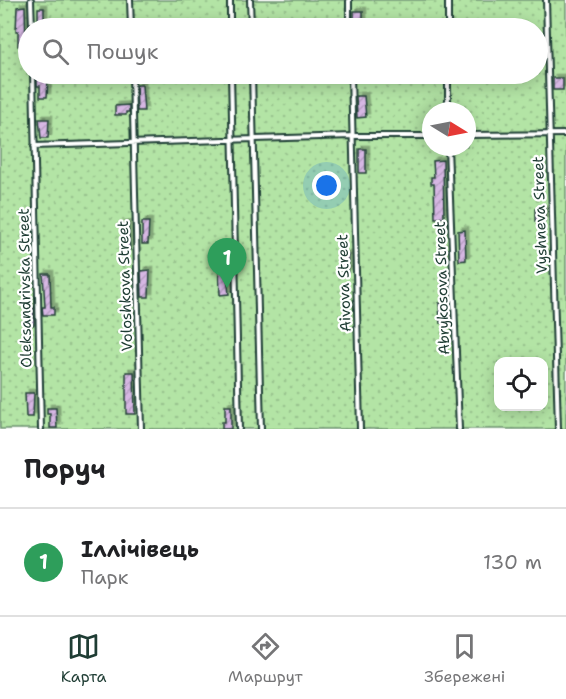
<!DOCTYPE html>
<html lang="uk">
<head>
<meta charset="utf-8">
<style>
  body { margin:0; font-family:"Shantell Sans",sans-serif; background:#f6f6f6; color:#202124 }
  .controls { position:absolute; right:18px; bottom:18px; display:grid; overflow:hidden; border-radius:12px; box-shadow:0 3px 15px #0003 }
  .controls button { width:54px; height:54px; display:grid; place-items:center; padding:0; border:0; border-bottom:2px solid #e0e0e0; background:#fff; color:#202124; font:30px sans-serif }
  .compass { position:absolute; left:422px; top:102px; width:54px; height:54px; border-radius:50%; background:#fff; box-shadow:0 3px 15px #0003; rotate:100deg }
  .you { position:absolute; left:327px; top:186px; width:21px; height:21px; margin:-15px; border:4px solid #fff; border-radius:50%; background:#1a73e8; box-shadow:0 0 0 9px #1a73e833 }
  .badge { display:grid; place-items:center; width:39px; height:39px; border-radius:50%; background:#1f3d34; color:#fff; font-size:20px; font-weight:700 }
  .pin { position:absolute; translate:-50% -50px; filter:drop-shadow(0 2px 3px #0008) }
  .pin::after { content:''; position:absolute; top:32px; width:21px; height:18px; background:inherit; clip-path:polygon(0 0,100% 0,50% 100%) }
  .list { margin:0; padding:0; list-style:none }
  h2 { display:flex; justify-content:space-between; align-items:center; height:78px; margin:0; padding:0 24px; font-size:26px }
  h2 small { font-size:20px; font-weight:400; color:#757577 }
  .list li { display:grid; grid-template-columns:39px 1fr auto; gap:18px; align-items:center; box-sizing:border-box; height:108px; padding:0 24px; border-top:2px solid #e0e0e0 }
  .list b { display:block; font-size:22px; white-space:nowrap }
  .list p { margin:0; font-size:20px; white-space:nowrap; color:#757577 }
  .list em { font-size:20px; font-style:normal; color:#757577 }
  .icon { flex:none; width:33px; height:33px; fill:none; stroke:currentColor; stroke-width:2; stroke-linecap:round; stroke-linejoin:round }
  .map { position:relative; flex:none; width:566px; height:429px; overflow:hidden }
  .search { position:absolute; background:#fff; box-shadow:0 3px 15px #0003; left:18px; right:18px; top:18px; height:66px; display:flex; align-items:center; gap:15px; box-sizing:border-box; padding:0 21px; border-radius:33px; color:#757577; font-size:22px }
  .sheet { height:186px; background:#fff }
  nav { display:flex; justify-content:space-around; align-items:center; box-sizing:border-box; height:84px; border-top:2px solid #e0e0e0; background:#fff; font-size:16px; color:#757577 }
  nav a { display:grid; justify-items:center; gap:3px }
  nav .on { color:#1f3d34 }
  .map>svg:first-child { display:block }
  .grass { fill:url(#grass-dots); stroke:#69906c; stroke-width:1.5; fill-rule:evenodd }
  .building { fill:url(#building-hatch); stroke:#1f3d34; stroke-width:1.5; filter:url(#shadow) }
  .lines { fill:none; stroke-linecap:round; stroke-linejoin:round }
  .service-casing { stroke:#1f3d34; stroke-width:8 }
  .service { stroke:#fff; stroke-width:4 }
  .labels { text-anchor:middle; stroke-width:4.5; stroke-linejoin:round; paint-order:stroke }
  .street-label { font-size:15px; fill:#1f3d34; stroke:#fff }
</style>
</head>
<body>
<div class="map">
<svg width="566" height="429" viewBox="0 0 566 429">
  <defs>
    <pattern id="grass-dots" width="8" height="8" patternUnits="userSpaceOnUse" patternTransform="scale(1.5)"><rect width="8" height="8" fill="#b3e4a5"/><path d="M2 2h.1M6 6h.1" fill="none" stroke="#9ac48f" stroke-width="1.8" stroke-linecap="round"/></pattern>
    <pattern id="building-hatch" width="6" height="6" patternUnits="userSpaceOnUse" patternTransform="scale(1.5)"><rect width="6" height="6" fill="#d6b7e3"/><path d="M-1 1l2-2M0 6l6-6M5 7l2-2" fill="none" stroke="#b79ec3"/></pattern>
    <filter id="shadow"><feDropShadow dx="3.5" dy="-3.5" stdDeviation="0" flood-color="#0004"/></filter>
  </defs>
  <rect width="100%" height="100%" fill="#fff"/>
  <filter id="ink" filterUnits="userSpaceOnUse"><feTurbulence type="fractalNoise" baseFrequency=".0167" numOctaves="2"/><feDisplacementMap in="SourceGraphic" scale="12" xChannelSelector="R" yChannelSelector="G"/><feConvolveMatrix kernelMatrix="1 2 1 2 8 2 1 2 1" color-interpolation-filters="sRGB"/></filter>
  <g filter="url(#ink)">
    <path class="grass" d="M0,0H566V429H0ZM28,28H538V74H28ZM431,111H467V147H431ZM498,362H544V406H498Z"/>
    <path class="building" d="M25,6L26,46H18V31H16L17,7Z
      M38,8H44V28H38Z
      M354,11H363V27H354Z
      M553,78H563V90H553Z
      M37,79H48L47,97H40V86H37Z
      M136,85H142L144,111H137Z
      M356,96H364L366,117L357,118Z
      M129,105V112H126V115H115V106Z
      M39,119H49L48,138H41Z
      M359,149H366V173H359Z
      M443,160L444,218H435L434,184H431V177H434L433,161Z
      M535,209H545V221H535Z
      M142,222H149L148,244H142Z
      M121,224H128L130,250H123Z
      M465,230L466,260L459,261L458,231Z
      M339,255H349L348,273H341Z
      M219,268H226L229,294L220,295Z
      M150,270L149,297H142L141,271Z
      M43,274H50L51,307H54V315H43L42,307H45Z
      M439,303H448V323H440Z
      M27,307H34V325H28Z
      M126,372H134L135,414H126Z
      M25,393H34L33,417H26Z
      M225,406H231V429H222V422H225Z
      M47,408H56L57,428H50V414H47Z"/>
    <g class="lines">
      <g class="service-casing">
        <path id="service" d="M31,0L32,28
          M130,0L131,28
          M230,0V28
          M250,0L251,28
          M349,0V28
          M448,0V28
          M546,0L558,429
          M33,74L41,429
          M132,74L141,429
          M231,74L239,429
          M252,74L261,429
          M351,74L360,429
          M448,74V111
          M467,135L566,134
          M34,146L352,136H431
          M448,147L459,429"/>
      </g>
      <use href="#service" class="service"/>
    </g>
  </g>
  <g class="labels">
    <g class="street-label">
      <text transform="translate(540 215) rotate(-92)" y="5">Vyshneva Street</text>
      <text transform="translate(344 283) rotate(-92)" y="5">Aivova Street</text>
      <text transform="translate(125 286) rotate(-92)" y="5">Voloshkova Street</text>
      <text transform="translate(25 288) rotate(-91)" y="5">Oleksandrivska Street</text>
      <text transform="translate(442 288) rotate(-92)" y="5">Abrykosova Street</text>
    </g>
  </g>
</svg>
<div class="controls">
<button><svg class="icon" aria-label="locate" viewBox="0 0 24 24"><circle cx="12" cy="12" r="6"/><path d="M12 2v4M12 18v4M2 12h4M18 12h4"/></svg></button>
</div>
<svg class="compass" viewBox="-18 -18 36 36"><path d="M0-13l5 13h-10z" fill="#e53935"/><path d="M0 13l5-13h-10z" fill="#757577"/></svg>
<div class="you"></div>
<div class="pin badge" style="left:227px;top:288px;background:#2e9e5b">1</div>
<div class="search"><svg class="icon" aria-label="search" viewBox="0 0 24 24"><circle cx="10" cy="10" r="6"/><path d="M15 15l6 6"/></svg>Пошук</div>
</div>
<section class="sheet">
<h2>Поруч<small></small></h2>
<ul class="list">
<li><span class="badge" style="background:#2e9e5b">1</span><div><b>Іллічівець</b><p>Парк</p></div><em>130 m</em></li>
</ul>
</section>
<nav>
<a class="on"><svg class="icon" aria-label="map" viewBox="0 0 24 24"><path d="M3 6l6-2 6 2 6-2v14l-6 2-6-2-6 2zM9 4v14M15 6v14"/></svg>Карта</a>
<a><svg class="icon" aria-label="directions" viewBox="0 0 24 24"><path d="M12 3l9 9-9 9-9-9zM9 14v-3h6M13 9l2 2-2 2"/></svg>Маршрут</a>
<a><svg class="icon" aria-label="saved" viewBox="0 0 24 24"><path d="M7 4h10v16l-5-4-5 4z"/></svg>Збережені</a>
</nav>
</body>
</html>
